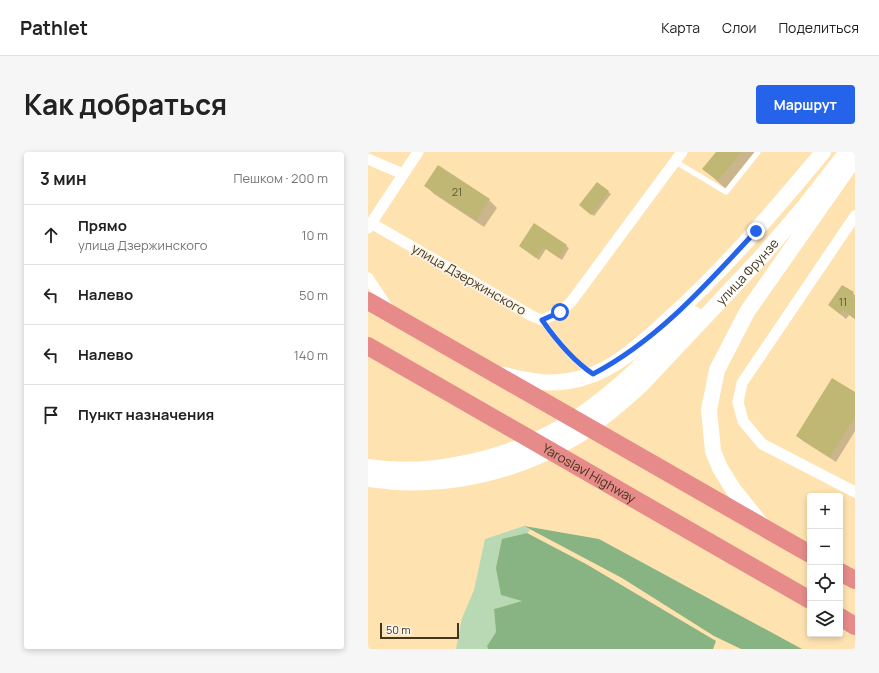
<!DOCTYPE html>
<html lang="ru">
<head>
<meta charset="utf-8">
<style>
  body { margin:0; font-family:Manrope,sans-serif; background:#f6f6f6; color:#222 }
  .controls { position:absolute; right:12px; bottom:12px; display:grid; overflow:hidden; border-radius:4px; box-shadow:0 2px 6px #0003 }
  .controls button { width:36px; height:36px; display:grid; place-items:center; padding:0; border:0; border-bottom:1px solid #e0e0e0; background:#fff; color:#222; font:20px sans-serif }
  .scale { position:absolute; left:12px; bottom:10px; width:79px; box-sizing:border-box; padding-left:4px; border:2px solid #43361c; border-top:0; font-size:11px; line-height:14px; white-space:nowrap; color:#43361c; -webkit-text-stroke:3px #faf3e7; paint-order:stroke }
  .stop { position:absolute; width:12px; height:12px; margin:-9px; border:3px solid #2563eb; border-radius:50%; background:#fff }
  .stop.end { background:#2563eb; border-color:#fff; box-shadow:0 1px 4px #0008 }
  .list { margin:0; padding:0; list-style:none }
  h2 { display:flex; justify-content:space-between; align-items:center; height:52px; margin:0; padding:0 16px; font-size:17px }
  h2 small { font-size:13px; font-weight:400; color:#767676 }
  .list li { display:grid; grid-template-columns:26px 1fr auto; gap:12px; align-items:center; box-sizing:border-box; height:60px; padding:0 16px; border-top:1px solid #e0e0e0 }
  .list b { display:block; font-size:15px; white-space:nowrap }
  .list p { margin:0; font-size:13px; white-space:nowrap; color:#767676 }
  .list em { font-size:13px; font-style:normal; color:#767676 }
  .icon { flex:none; width:22px; height:22px; fill:none; stroke:currentColor; stroke-width:2; stroke-linecap:round; stroke-linejoin:round }
  .map { position:relative; flex:none; width:487px; height:497px; overflow:hidden; border-radius:4px }
  header { display:flex; align-items:center; gap:24px; box-sizing:border-box; height:56px; padding:0 20px; background:#fff; border-bottom:1px solid #e0e0e0 }
  header strong { font-size:19px }
  nav { display:flex; gap:22px; margin-inline-start:auto; font-size:14px }
  .intro { display:flex; align-items:center; justify-content:space-between; box-sizing:border-box; height:96px; padding:0 24px }
  h1 { margin:0; font-size:28px }
  .button { padding:10px 18px; border-radius:4px; background:#2563eb; color:#fff; font-size:14px; font-weight:700 }
  main { display:flex; gap:24px; padding:0 24px }
  aside { flex:1; background:#fff; border-radius:4px; box-shadow:0 2px 6px #0003 }
  .map>svg:first-child { display:block }
  .green { fill:#b8d9b4 }
  .forest { fill:#88b383 }
  .shadow { fill:#0003 }
  .building { fill:#bfb773 }
  .lines { fill:none; stroke-linecap:round; stroke-linejoin:round }
  .service { stroke:#fff; stroke-width:5.5 }
  .minor { stroke:#fff; stroke-width:11 }
  .secondary { stroke:#fff; stroke-width:16 }
  .trunk { stroke:#e68a8a; stroke-width:18 }
  .route { stroke:#2563eb; stroke-width:5 }
  .labels { text-anchor:middle; stroke-width:3.5; stroke-linejoin:round; paint-order:stroke }
  .number-label { font-size:11px; fill:#625632 }
  .street-label { font-size:13px; fill:#43361c; stroke:#faf3e7 }
</style>
</head>
<body>
<header>
<strong>Pathlet</strong>
<nav><a>Карта</a><a>Слои</a><a>Поделиться</a></nav>
</header>
<div class="intro"><h1>Как добраться</h1><a class="button">Маршрут</a></div>
<main>
<aside>
<h2>3 мин<small>Пешком · 200 m</small></h2>
<ul class="list">
<li><svg class="icon" aria-label="ahead" viewBox="0 0 24 24"><path d="M12 20V5M6 11l6-6 6 6"/></svg><div><b>Прямо</b><p>улица Дзержинского</p></div><em>10 m</em></li>
<li><svg class="icon" aria-label="left" viewBox="0 0 24 24"><path d="M17 20v-9H6M10 6l-5 5 5 5"/></svg><div><b>Налево</b></div><em>50 m</em></li>
<li><svg class="icon" aria-label="left" viewBox="0 0 24 24"><path d="M17 20v-9H6M10 6l-5 5 5 5"/></svg><div><b>Налево</b></div><em>140 m</em></li>
<li><svg class="icon" aria-label="arrive" viewBox="0 0 24 24"><path d="M6 21V4h12l-3 4 3 4H6"/></svg><div><b>Пункт назначения</b></div></li>
</ul>
</aside>
<div class="map">
<svg width="487" height="497" viewBox="0 0 487 497">
  <rect width="100%" height="100%" fill="#fee3b1"/>
  <path class="green" d="M156,374L162,378L159,381L134,387L155,449L126,457L128,480L119,494L120,497H88L94,466L106,438L117,387Z"/>
  <path class="forest" d="M156,374L231,387L434,497H373L346,484L254,426Z
    M159,381L218,412L348,489L345,497H120L119,494L128,480L126,457L154,449L133,443L128,416L134,387Z"/>
  <path class="shadow" d="M350,0H393L361,40L336,17Z
    M229,31L243,42L226,64L215,56Z
    M58,34L121,48L129,56L116,75L66,42Z
    M167,73L201,96L194,108L178,97L171,108L155,96Z
    M485,141L487,143V167L481,163L478,167L461,153Z
    M487,241V279L468,310L435,289L429,283Z"/>
  <path class="building" d="M348,0H373L350,29L334,17Z
    M70,13L122,47L108,68L56,34Z
    M229,30L241,39L223,63L211,53Z
    M166,71L199,93L191,106L169,91L175,96L168,106L151,94Z
    M474,133L486,140L483,144L487,147V167L475,158L472,162L460,153Z
    M464,226L487,240V265L462,305L428,284Z"/>
  <g class="lines">
    <path class="service" d="M308,10L358,40L390,0
      M174,168C188,187 203,207 223,221"/>
    <path class="minor" d="M0,7L35,22
      M487,64L374,231L370,250L375,269L394,292L487,340
      M3,71L164,164L174,168L192,160L203,150L314,0
      M0,76L50,0
      M0,126L21,158"/>
    <g class="secondary">
      <path d="M136,223C162,230 187,234 214,226C246,218 275,191 299,169C356,118 406,59 455,0"/>
      <path d="M0,315C32,320 65,318 97,311C202,290 252,234 326,162"/>
      <path id="s1" d="M0,327C70,338 146,322 206,286C230,271 252,252 273,233L396,102L437,54L479,0"/>
      <path d="M393,372L365,337L352,316L345,299L341,258L349,218L379,160L484,10"/>
    </g>
    <g class="trunk">
      <path d="M0,149L442,402"/>
      <path id="s2" d="M0,194L442,448"/>
      <path d="M472,420L487,428"/>
      <path d="M472,465L487,474"/>
    </g>
  </g>
  <g class="lines">
    <path class="route" d="M192,160L174,168C188,188 204,208 225,222C290,188 339,132 388,79"/>
  </g>
  <g class="labels">
    <g class="number-label">
      <text x="89" y="44">21</text>
      <text x="475" y="154">11</text>
    </g>
    <g class="street-label">
      <text dy="5" stroke="none"><textPath href="#s1" startOffset="455">улица Фрунзе</textPath></text>
      <text transform="translate(101 127) rotate(30)" y="5">улица Дзержинского</text>
      <text dy="5" stroke="none"><textPath href="#s2" startOffset="255">Yaroslavl Highway</textPath></text>
    </g>
  </g>
</svg>
<div class="controls">
<button>+</button>
<button>−</button>
<button><svg class="icon" aria-label="locate" viewBox="0 0 24 24"><circle cx="12" cy="12" r="6"/><path d="M12 2v4M12 18v4M2 12h4M18 12h4"/></svg></button>
<button><svg class="icon" aria-label="layers" viewBox="0 0 24 24"><path d="M12 4l9 5-9 5-9-5zM3 14l9 5 9-5"/></svg></button>
</div>
<div class="scale">50 m</div>
<div class="stop" style="left:192px;top:160px"></div>
<div class="stop end" style="left:388px;top:79px"></div>
</div>
</main>
</body>
</html>
